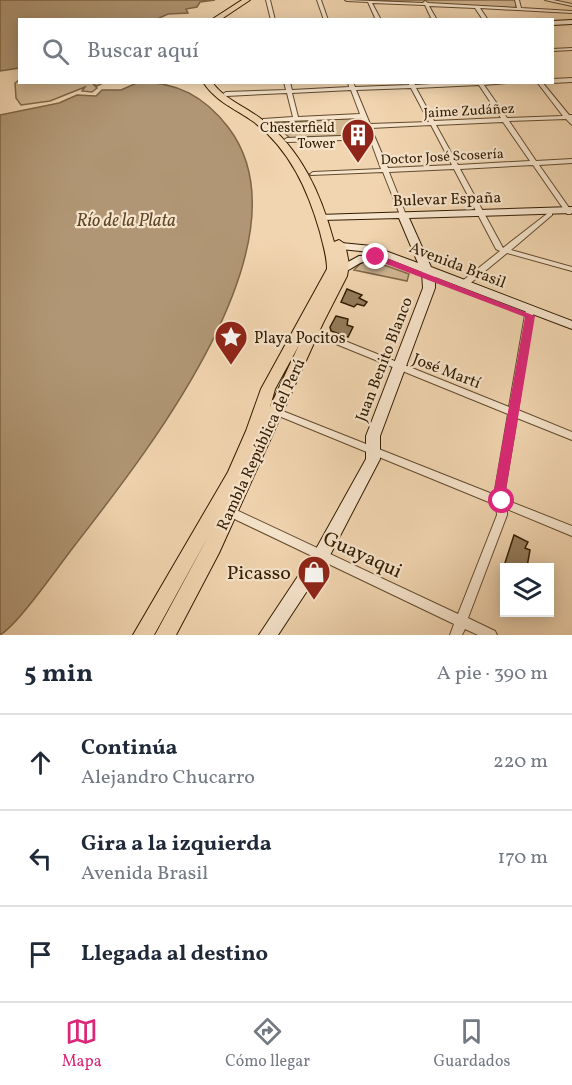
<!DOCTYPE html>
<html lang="es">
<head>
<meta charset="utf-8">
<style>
  body { margin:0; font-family:Vollkorn,serif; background:#f6f6f7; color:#1f2937 }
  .controls { position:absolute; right:18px; bottom:18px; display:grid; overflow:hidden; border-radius:0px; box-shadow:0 3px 15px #0003 }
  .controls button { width:54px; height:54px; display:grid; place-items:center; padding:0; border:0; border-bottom:2px solid #e0e1e3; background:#fff; color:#1f2937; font:30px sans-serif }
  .stop { position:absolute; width:18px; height:18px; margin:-14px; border:4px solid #db2777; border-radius:50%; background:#fff }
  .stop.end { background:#db2777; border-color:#fff; box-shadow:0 2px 6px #0008 }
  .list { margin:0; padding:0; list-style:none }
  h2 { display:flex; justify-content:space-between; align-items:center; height:78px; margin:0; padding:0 24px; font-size:26px }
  h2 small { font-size:20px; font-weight:400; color:#747a83 }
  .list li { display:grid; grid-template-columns:39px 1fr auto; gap:18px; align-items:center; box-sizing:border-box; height:96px; padding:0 24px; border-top:2px solid #e0e1e3 }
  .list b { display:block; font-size:22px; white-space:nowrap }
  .list p { margin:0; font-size:20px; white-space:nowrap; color:#747a83 }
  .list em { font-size:20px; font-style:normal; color:#747a83 }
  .icon { flex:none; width:33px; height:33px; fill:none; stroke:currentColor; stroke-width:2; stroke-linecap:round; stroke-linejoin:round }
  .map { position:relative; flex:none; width:572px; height:635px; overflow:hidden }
  .search { position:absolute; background:#fff; box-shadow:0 3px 15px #0003; left:18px; right:18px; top:18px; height:66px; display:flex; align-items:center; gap:15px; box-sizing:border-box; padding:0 21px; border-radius:0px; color:#747a83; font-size:22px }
  .sheet { height:366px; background:#fff }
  nav { display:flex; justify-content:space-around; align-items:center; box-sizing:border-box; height:84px; border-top:2px solid #e0e1e3; background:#fff; font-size:16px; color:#747a83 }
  nav a { display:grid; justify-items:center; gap:3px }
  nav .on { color:#db2777 }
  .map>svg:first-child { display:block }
  .green { fill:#d1b692; stroke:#826949; stroke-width:1.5 }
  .water { fill:#b09674; stroke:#7e6546; stroke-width:1.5 }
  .building { fill:#957c5c; stroke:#321c00; stroke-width:1.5 }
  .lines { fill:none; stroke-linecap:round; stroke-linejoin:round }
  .street-casing { stroke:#624a2c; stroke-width:2 }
  .secondary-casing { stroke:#321c00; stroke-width:2 }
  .primary-casing { stroke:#321c00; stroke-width:2 }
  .street { fill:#f6e4cc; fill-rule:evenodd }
  .secondary { fill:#f6e4cc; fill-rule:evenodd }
  .primary { fill:#f1d5b0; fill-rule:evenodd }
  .route { fill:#db2777 }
  .labels { text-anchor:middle; stroke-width:4.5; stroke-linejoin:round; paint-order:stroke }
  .far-street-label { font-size:14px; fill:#321c00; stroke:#f6e4cc }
  .far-poi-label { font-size:14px; fill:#321c00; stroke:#f6e4cc; text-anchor:end }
  .street-label { font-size:16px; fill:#321c00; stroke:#f6e4cc }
  .poi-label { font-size:16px; fill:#321c00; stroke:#f6e4cc; text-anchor:start }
  .water-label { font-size:18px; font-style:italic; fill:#5e4729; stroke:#f6e4cc }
  .near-street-label { font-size:20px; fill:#321c00; stroke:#f6e4cc }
  .near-poi-label { font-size:20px; fill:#321c00; stroke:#f6e4cc; text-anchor:end }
</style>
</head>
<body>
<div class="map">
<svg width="572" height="635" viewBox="0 0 572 635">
  <rect width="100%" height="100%" fill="#f1d5b0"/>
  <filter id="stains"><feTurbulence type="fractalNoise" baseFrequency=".00333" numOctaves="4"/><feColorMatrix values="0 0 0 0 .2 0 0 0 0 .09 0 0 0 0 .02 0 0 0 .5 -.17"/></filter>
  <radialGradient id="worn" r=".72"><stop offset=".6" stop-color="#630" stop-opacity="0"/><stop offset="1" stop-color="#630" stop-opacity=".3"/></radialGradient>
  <path class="green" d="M359,0H516L517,7L513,8Z
    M19,80L20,82L103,83L97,86L93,84L97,88L92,92L82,91L85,87L50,101L21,105L16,98L15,83Z
    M357,118L364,135L290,138L273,123Z
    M373,261L409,274L407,281L354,270L361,263Z"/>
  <path class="water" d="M0,0H215L200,2L197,7L186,9L188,13L168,14L157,19L20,20L19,68L0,71Z
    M139,82C177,82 204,96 228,127C315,240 145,455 75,545C60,564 18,625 0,635V115L59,103L77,95L96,96L102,90H121Z"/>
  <path class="building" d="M347,289L362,295L359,298L367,302L364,306L357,304L354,307L341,302Z
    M336,316L348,319L347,325L353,327L348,337L331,331L330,327Z
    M514,535L528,542L525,548L530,550L527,567L504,566Z"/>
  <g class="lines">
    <g class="street-casing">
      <path id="street" d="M266,0H270L275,20H271Z
        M317,0H321L328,20H324Z
        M345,0L423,3L425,1L428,3L517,8L515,0H519L521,8L572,11V13L480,8L488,20H483L475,8L429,6L437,20H432L425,5L372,3L381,20H376L368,2L347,1Z
        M545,0H553L572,4V6Z
        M572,48V50L552,51V49Z
        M572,78V82L552,83V79Z
        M284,82H290L292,90L349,87L348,82H353L355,87L409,85V82H413L415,85L466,82H519L484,85L507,118L563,116L537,82H542L569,115H572V125L566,119L509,121L536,161L572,159V163L539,165L572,212L571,214H567L533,165L460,169L503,248L548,213H552V215L511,250L572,267V271L507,253L467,286H461L460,284L461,282L500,251L496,249L454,169L389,172L406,215L403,217L400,215L383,172L311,175L310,174L313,172L381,169L370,139L287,142L284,140L287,138L368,135L365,128L363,126L364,125L361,118L265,122L263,121V119L293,117L287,93L226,96L223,94L226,92L286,90ZM479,85L501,118L434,121L416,88ZM411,88L429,122L370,124L356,90ZM351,90L360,114L298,117L292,93ZM503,122L530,161L458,165L436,125ZM431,125L452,165L388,168L371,128Z
        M530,306L534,309L518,410L572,432V440L517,418L505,490L506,500L572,526V536L507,509V515L468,618L495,631L497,635H478L465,629L462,635H450L454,624L224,514L223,511L224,508L228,507L232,508L458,614L497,515L496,505L274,414L272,412L274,410H280L495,495V490L508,414L309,333L308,331L312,328L315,329L509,407L526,309Z"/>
    </g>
    <g class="secondary-casing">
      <path id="secondary" d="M572,20V24L552,25V21Z
        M572,207V213L409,218L431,267L572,321V329L435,277V288L380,436V459L328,559L278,635H259L316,549L366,459V436L423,288L422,272L389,259C382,264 374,260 366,261C356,263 350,273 339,271L337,269L339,267L359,256L379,255L370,252L331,248L326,245L331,242L372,246L418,263L399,218L322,220L318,219V215Z"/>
    </g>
    <g class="primary-casing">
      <path id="primary" d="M242,0H250L220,20H211Z
        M203,82H212C224,99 244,106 260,118C301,148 321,194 334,242L339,240L345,244L349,264L347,276L323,323L219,553L176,635H155L209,535L154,635H133L228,472L246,431L261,389L327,269C327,256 323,245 320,232C308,190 290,150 254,122C236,109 216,102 203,82ZM299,345L270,407L275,389Z"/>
    </g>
    <use href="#street" class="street"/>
    <use href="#secondary" class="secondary"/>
    <use href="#primary" class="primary"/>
  </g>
  <path class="route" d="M373,255H379L535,316L506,490V505H497L494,490L525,317L373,259Z"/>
  <defs>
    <g id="building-pin" transform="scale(1.725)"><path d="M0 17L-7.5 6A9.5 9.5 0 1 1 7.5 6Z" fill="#8f2418" stroke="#f6e4cc"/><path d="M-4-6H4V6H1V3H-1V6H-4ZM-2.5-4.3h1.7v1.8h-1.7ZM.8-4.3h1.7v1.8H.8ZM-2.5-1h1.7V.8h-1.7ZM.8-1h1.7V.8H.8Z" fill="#fff"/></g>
    <g id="sight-pin" transform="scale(1.725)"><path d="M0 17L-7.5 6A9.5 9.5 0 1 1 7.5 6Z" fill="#8f2418" stroke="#f6e4cc"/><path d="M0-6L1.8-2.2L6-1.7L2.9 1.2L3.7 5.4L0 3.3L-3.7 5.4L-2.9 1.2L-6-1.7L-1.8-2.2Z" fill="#fff"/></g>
    <g id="shop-pin" transform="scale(1.725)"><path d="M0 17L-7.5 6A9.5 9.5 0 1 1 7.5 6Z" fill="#8f2418" stroke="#f6e4cc"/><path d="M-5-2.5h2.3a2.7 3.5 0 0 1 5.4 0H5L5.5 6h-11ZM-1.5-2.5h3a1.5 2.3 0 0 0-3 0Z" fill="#fff"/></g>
  </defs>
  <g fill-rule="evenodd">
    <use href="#building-pin" x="358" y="135"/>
    <use href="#sight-pin" x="231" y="337"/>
    <use href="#shop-pin" x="314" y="572"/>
  </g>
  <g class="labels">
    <g class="far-street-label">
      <text transform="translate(469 110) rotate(-3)" y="5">Jaime Zudáñez</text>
      <text transform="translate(442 156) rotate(-3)" y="5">Doctor José Scosería</text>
    </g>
    <g class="far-poi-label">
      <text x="335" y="132">Chesterfield<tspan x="335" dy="16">Tower</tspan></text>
    </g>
    <g class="street-label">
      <text transform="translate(447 198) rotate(-2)" y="6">Bulevar España</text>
      <text transform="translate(458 264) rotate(21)" y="6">Avenida Brasil</text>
      <text transform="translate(383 359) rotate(-69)" y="6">Juan Benito Blanco</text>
      <text transform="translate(447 370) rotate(21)" y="6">José Martí</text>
      <text transform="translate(260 444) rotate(-65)" y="6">Rambla República del Perú</text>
    </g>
    <g class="poi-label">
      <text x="254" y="343">Playa Pocitos</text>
    </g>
    <g class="water-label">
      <text x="126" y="226">Río de la Plata</text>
    </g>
    <g class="near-street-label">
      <text transform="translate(363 554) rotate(25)" y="7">Guayaqui</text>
    </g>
    <g class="near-poi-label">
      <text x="291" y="579">Picasso</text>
    </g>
  </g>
  <rect width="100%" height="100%" filter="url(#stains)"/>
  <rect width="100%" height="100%" fill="url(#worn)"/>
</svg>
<div class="controls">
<button><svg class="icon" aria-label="layers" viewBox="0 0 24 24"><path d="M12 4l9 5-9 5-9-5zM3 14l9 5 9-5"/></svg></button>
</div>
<div class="stop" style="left:502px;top:501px"></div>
<div class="stop end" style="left:376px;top:257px"></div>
<div class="search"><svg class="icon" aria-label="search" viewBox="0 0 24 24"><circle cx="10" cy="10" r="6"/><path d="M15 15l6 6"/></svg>Buscar aquí</div>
</div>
<section class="sheet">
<h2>5 min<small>A pie · 390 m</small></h2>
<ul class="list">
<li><svg class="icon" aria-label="ahead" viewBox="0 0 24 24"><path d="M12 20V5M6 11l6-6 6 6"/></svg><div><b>Continúa</b><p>Alejandro Chucarro</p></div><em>220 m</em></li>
<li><svg class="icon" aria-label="left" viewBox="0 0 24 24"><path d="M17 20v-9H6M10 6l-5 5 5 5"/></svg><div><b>Gira a la izquierda</b><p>Avenida Brasil</p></div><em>170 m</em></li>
<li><svg class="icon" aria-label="arrive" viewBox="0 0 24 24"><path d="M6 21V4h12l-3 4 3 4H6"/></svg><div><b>Llegada al destino</b></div></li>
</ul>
</section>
<nav>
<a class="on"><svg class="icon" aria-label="map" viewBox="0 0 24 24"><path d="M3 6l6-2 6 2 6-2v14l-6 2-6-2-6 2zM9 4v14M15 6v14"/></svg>Mapa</a>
<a><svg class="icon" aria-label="directions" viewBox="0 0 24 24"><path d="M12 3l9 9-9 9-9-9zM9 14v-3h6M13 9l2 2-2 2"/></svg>Cómo llegar</a>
<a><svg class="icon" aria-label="saved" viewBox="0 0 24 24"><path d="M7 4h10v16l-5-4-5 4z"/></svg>Guardados</a>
</nav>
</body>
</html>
